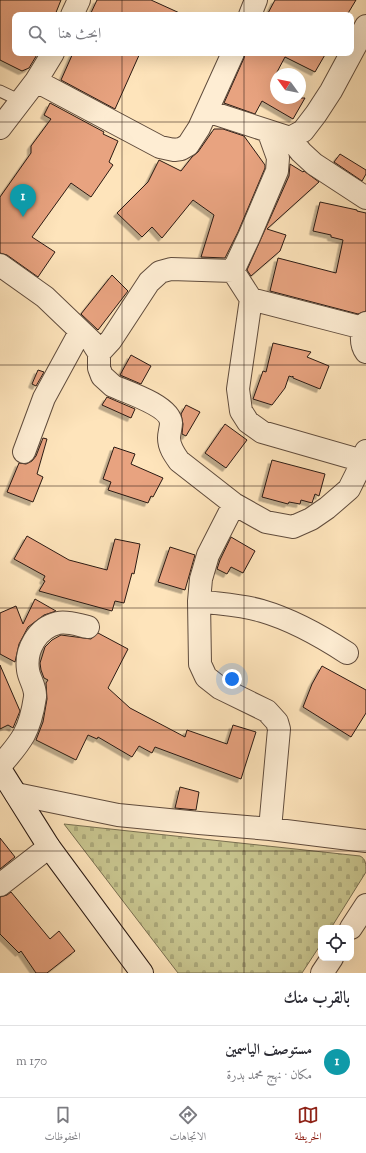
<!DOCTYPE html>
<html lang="ar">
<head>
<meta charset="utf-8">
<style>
  body { margin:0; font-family:"Sorts Mill Goudy",Amiri,serif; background:#f7f7f7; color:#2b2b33; direction:rtl }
  .controls { position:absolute; right:12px; bottom:12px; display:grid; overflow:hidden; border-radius:8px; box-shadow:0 4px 16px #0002 }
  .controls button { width:36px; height:36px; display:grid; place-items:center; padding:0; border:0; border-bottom:1px solid #e1e1e2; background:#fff; color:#2b2b33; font:20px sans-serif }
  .compass { position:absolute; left:270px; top:68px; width:36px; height:36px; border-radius:50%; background:#fff; box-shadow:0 4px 16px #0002; rotate:303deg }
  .you { position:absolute; left:232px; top:679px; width:14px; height:14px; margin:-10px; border:3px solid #fff; border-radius:50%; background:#1a73e8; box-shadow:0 0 0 6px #1a73e833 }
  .badge { display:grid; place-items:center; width:26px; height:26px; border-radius:50%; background:#8f2418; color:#fff; font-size:13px; font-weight:700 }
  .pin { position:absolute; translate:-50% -33px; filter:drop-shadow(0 1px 2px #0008) }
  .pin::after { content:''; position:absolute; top:21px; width:14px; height:12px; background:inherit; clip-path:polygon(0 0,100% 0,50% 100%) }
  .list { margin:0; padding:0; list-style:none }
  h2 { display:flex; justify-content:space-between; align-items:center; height:52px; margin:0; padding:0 16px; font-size:17px }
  h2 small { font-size:13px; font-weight:400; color:#7c7c81 }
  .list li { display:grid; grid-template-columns:26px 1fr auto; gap:12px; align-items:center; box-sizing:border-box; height:72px; padding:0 16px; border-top:1px solid #e1e1e2 }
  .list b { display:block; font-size:15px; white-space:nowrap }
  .list p { margin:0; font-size:13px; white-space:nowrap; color:#7c7c81 }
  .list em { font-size:13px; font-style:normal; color:#7c7c81 }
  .icon { flex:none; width:22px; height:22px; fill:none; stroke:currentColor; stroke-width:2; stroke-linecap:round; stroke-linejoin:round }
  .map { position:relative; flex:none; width:366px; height:973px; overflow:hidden; direction:ltr }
  .search { position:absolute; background:#fff; box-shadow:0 4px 16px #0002; left:12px; right:12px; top:12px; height:44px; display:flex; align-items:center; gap:10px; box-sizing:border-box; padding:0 14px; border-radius:8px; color:#7c7c81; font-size:15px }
  .sheet { height:124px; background:#fff }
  nav { display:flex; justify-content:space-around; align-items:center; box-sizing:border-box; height:56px; border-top:1px solid #e1e1e2; background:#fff; font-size:11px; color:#7c7c81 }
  nav a { display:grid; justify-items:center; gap:2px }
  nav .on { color:#8f2418 }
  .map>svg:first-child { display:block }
  .cemetery { fill:url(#cemetery-stones); stroke:#786e50 }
  .building { fill:#e8a380; stroke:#2b1a13; filter:url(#shadow) }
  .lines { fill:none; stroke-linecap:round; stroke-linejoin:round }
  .lane-casing { stroke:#604c3d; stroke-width:13 }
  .street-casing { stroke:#604c3d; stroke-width:24 }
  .secondary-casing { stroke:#2b1a13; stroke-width:24 }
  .lane { stroke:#feedd3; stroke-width:11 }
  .street { stroke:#feedd3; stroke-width:22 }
  .secondary { stroke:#feedd3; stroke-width:22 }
  .grid { fill:none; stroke:#2b1a13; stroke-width:1; stroke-opacity:0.55 }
</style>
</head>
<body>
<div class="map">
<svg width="366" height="973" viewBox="0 0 366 973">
  <defs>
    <pattern id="cemetery-stones" width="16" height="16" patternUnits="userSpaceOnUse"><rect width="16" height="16" fill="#c6c28c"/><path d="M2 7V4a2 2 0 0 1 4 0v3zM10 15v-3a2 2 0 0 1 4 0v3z" fill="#aaa678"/></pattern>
    <filter id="shadow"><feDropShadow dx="-3.5" dy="3.5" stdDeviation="0" flood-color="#0004"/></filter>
  </defs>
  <rect width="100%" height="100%" fill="#fee4bb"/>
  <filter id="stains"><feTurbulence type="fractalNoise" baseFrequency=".005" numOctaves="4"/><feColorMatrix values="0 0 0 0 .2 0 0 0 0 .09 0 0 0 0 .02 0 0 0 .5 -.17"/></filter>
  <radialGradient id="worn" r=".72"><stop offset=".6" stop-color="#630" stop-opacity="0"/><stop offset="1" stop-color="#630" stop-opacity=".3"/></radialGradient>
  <path class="cemetery" d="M64,824L360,856C366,859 366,864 366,872L331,928H321V944L302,973H178Z"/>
  <path class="building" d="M0,0H61L55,15H15V53H38L29,68L22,71L0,60Z
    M97,0H151L184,15H90Z
    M275,0H356L347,15H267Z
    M73,53H140L115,109L61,80Z
    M245,53H326L315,72L285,57L276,74V98H305L293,119L262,101L255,114L224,103L244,58Z
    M50,103L104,132L103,134L118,141L109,162L113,165L91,197L71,183L32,237L55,252L38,277L7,255L0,253V197L31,153V146L51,119L44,115Z
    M214,129H223L244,136L265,165V168L238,232L225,258L201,257L214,215L193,200L162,238L152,227L142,237L117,213L148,182L159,160L181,171L192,157L198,152Z
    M340,154L366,170V174L362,181L334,162Z
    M290,164L303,172L304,171L319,182L267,229L286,235L280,251L251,276L247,270L289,176Z
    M320,202L357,210V211L366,213V311L358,314L270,291L278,258L336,273L343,240L331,237V235L313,231Z
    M112,275L128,291L98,330L81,314Z
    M273,343L311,352L307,357L329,366L320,389L293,378V376L292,377L289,376L285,388L272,405L253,399L263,371L266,372Z
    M131,355L151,366L141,384L120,375Z
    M38,370L44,372L36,386L32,384Z
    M107,397L135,409L131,418L102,405Z
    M186,405L200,412L186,436L182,434L183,424L181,414Z
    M225,424L247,440L226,468L205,453Z
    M43,438L47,439L37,474L43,477L33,502L7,492L19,463L26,464L32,461L36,456Z
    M114,447L135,454L131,464L163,478L153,497L151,496L148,503L108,490L111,482L103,479Z
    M272,460L325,474L319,496L315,494L312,503L301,500L300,504L289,502L288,504L262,497Z
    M27,536L69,560L107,570L115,539L140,544L134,574L132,573L124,603L115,601L112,611L39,591L45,581L43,580L45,576L14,559Z
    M231,537L255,551L243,573L231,567L227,574L217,569L220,560Z
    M170,547L195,555L185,590L158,582Z
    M35,599L56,611L44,615L28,627L19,644L15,662L0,654V613L16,606L23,624Z
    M98,633L128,649L108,688L130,708L185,737L187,730L227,744L233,725L256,732L241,779L155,747L152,753L139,746L132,757L98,737L97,739L88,735L76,760L36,740L43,722L47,699L46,683L48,680L44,678L41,670L40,663L45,647L52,640L61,635L91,639Z
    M0,665L20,711L13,728L8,725L0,729Z
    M322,666L366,690V713L351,737L303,707L312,684Z
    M180,787L199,792L196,810L175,808Z
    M0,838L15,857L0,869Z
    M11,892L50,939L59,931L75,951L47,973H36L21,951L19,953L0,934V897L7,895Z"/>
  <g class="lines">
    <g class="lane-casing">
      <path id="lane" d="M0,91L21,101"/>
    </g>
    <g class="street-casing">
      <path id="street" d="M72,15L79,0
        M250,15L256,0
        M36,81L160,147L174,150L181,149L188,145L199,128L233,53
        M207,111L290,138L301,152L314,164L366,198
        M0,128L36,81L53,53
        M269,133L278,158L277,171L249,237L233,271L251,299L238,389L241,411L248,422L262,432L363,461
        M290,138L303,131L316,114L331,91L366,26
        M0,265L45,297L92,342L99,353V368L102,376L113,386C127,392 170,406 171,423C171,428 169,433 169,438C169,447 174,454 179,461L234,504L266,522L293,527L311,519L327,508L349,489L363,461L366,451
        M251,299L363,328
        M366,323C361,331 360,344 366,352
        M99,353L111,340L149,282L160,272L171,269L233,271
        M24,452L44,398L80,332
        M234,504L208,555L201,579L199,601L200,664L206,677L220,688L267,711L277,722L279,729L270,829
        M199,601C219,604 243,605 262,611C293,620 321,636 347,653
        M0,766C22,741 30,731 35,697C36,687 29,679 28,670C25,650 37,628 58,623C68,621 78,625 88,627
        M16,794L118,815L199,823L270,829L366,841
        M0,885L49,847
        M351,928L366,905
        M322,973L332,958"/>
    </g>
    <g class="secondary-casing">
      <path id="secondary" d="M0,769L49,847L142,973"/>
    </g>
    <use href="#lane" class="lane"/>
    <use href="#street" class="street"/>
    <use href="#secondary" class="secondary"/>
  </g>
  <path class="grid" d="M122,0V15M244,0V15M122,53V973M244,53V973M0,122H366M0,243H366M0,365H366M0,486H366M0,608H366M0,730H366M0,851H366"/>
  <rect width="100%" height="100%" filter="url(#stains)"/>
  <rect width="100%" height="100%" fill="url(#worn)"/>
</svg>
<div class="controls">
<button><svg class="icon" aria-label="locate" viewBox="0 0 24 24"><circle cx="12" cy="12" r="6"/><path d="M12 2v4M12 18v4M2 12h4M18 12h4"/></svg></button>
</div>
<svg class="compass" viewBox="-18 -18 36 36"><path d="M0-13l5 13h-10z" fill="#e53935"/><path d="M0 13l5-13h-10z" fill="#7c7c81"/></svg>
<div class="you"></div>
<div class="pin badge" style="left:23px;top:217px;background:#0f9aa8">1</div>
<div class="search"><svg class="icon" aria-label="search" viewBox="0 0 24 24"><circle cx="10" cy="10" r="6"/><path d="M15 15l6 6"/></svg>ابحث هنا</div>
</div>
<section class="sheet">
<h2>بالقرب منك<small></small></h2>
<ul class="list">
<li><span class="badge" style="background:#0f9aa8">1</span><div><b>مستوصف الياسمين</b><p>مكان · نهج محمد بدرة</p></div><em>170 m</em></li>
</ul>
</section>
<nav>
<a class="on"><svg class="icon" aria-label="map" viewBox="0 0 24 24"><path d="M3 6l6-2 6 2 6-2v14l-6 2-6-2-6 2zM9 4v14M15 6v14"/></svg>الخريطة</a>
<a><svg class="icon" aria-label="directions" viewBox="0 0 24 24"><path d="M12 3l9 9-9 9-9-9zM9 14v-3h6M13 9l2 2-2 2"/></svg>الاتجاهات</a>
<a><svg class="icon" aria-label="saved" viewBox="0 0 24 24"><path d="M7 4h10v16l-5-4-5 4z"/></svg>المحفوظات</a>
</nav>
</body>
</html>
